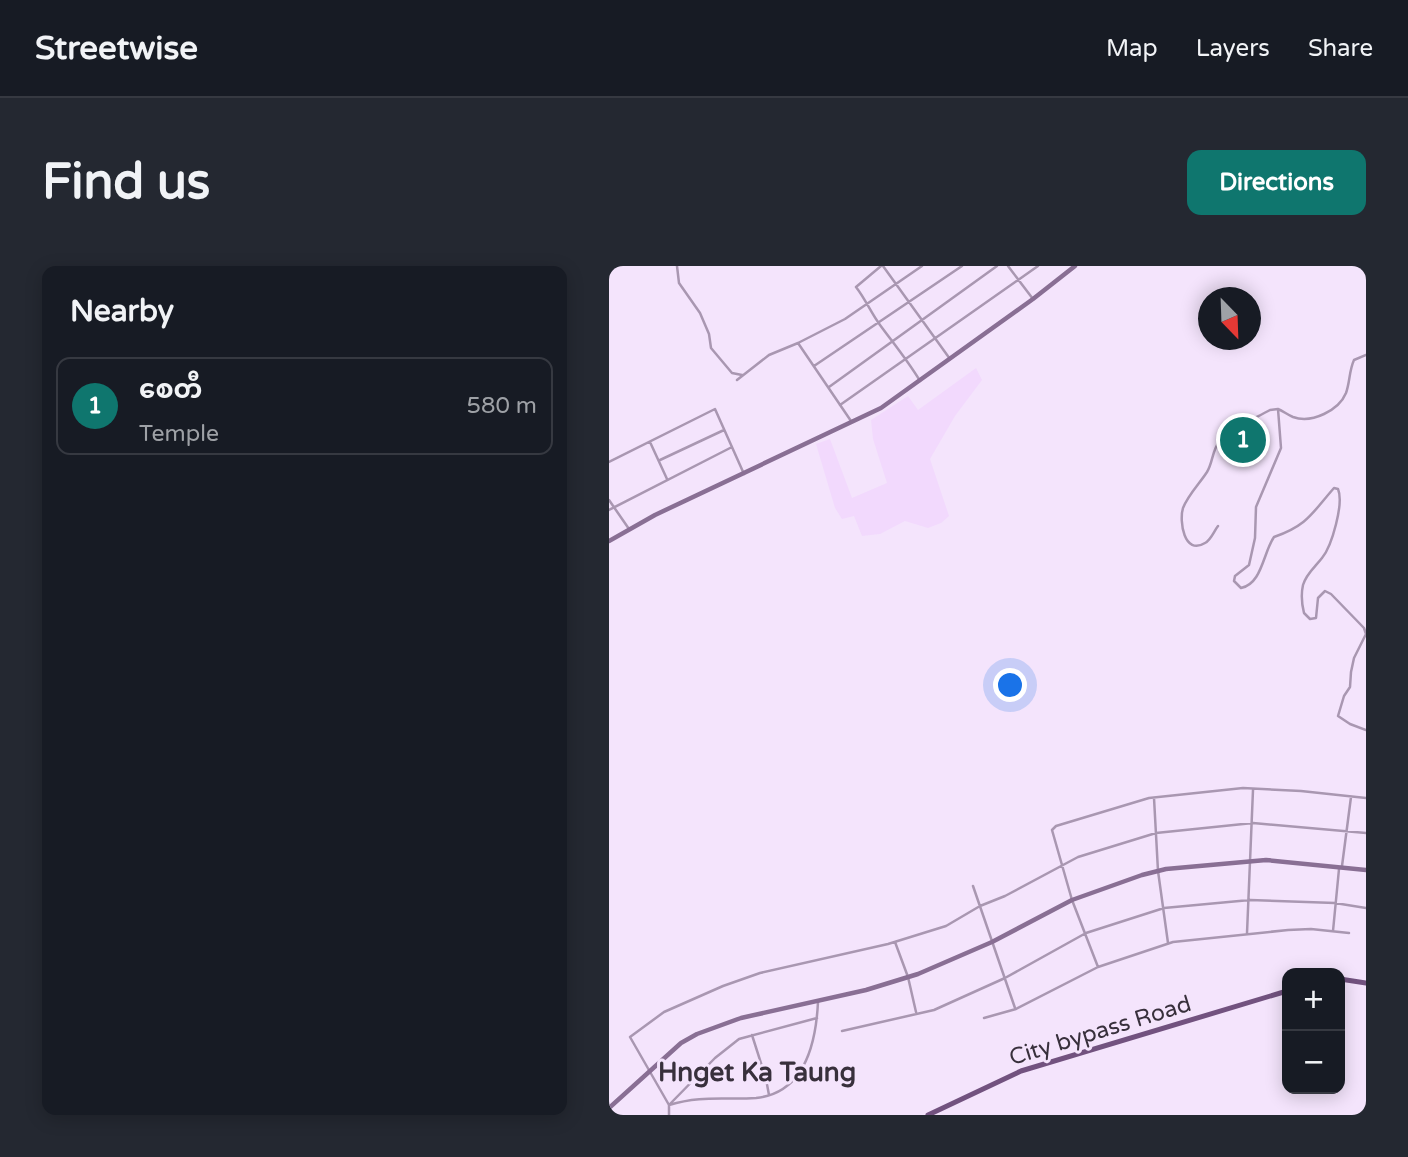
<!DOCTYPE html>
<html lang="en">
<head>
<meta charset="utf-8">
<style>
  body { margin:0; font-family:"Varela Round","Noto Sans Myanmar",sans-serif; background:#242831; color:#f1f3f6 }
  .controls { position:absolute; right:21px; bottom:21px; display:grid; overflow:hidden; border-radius:14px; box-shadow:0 4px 18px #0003 }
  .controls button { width:63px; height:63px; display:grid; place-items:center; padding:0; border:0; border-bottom:2px solid #363941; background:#171b24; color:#f1f3f6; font:35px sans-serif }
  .compass { position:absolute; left:589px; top:21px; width:63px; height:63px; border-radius:50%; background:#171b24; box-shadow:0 4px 18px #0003; rotate:157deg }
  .you { position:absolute; left:402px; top:420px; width:24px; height:24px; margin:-18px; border:5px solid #fff; border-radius:50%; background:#1a73e8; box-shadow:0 0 0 10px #1a73e833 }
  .badge { display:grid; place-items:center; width:46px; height:46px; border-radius:50%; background:#0f766e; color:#fff; font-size:23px; font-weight:700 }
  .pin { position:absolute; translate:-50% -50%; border:4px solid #fff; box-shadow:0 2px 7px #0006 }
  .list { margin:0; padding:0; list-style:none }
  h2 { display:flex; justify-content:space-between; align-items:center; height:91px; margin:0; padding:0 28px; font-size:30px }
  h2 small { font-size:23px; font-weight:400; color:#9ea1a6 }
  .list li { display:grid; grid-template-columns:46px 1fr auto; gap:21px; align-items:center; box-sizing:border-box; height:98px; margin:0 14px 14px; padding:0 14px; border:2px solid #363941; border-radius:14px }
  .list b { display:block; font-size:26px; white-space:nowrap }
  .list p { margin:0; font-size:23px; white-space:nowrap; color:#9ea1a6 }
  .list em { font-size:23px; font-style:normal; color:#9ea1a6 }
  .map { position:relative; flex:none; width:757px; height:849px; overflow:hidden; border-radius:14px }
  header { display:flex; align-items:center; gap:42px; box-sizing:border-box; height:98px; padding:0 35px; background:#171b24; border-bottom:2px solid #363941 }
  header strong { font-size:33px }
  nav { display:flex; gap:38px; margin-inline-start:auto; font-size:24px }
  .intro { display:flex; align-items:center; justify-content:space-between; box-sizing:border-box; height:168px; padding:0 42px }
  h1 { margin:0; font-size:49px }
  .button { padding:18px 32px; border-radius:14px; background:#0f766e; color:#fff; font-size:24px; font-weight:700 }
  main { display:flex; gap:42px; padding:0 42px }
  aside { flex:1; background:#171b24; border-radius:14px; box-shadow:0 4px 18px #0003 }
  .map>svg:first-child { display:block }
  .built { fill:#f2d9fd }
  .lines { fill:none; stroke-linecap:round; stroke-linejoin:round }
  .minor { stroke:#a997b1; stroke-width:2.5 }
  .secondary { stroke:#896f94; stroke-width:4.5 }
  .primary { stroke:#72527f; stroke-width:5 }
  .labels { text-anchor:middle; stroke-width:6; stroke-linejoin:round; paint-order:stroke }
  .street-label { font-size:23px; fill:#38303c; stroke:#f4e4fc }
  .quarter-label { font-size:26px; font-weight:bold; fill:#38303c; stroke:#f4e4fc }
</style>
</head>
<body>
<header>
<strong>Streetwise</strong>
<nav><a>Map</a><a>Layers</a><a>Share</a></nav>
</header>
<div class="intro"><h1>Find us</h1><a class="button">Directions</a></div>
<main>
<aside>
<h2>Nearby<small></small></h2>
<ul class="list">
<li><span class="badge">1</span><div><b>စေတီ</b><p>Temple</p></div><em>580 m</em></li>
</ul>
</aside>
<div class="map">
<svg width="757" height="849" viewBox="0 0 757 849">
  <rect width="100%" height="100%" fill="#f4e4fc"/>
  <path class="built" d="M367,102L373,114L346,150L321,193L340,250L332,257L319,262L296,255L271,268L253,270L245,250L233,253L226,242L207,178L221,173L243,232L278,217L264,173L262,154L299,130L309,144Z"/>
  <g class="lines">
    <path class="minor" d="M68,0L70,17L91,47L100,68L102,82L123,107L133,109
      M272,0L247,21C257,34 262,47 271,59C285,78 299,95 311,115
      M274,0L341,93
      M399,0L424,33
      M205,100L353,0
      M128,114L160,89L189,77
      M220,121L388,0
      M231,139L429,0
      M669,143L672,182L647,241L646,272L640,299L626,310L625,315L632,322C653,318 654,287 665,271C699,259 703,247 725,222L729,223C735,237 723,280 713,292C706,301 697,308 694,319C692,328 693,339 695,347L701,353L707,352L709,332L716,325L722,328L755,362L757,368L745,392L742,406L741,421L735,430L729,450L741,458L757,464
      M242,155L189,77L236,53L313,0
      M41,176L58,213
      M51,194L115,164
      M0,196L106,143L135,208
      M0,234L20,263
      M0,244L123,181
      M609,260C605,265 602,274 596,277C575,290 570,255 574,242C579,229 591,217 598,206C604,196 603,185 610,176C622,162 645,153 661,144L669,143C674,145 679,149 684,151C703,158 730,144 737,127C741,116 740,105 745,94L757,89
      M545,532L549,605L559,677
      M733,600L742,531
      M364,620L406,742
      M724,665L730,603
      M638,667L644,524
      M286,676L299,711L307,746
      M489,701L463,634L443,564L447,560L540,532L634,522L692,525L757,532
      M208,752L130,773L106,792L60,839L21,771L55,746L114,720L151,707L279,678L337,660L371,640L396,630L469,591L547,567L644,557L757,567
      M375,752L407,743L489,701L564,676L679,664L702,663L740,667
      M233,765L325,744L396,712L477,667L555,642L641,634L726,637L757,642
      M143,769L157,813L160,829
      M60,849V839C92,829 115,834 147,832C196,827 207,777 209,736"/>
    <path class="secondary" d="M0,275L46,249L272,142L424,33L466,0
      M0,842L72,777L88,768L132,752L257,724L309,708L383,676L463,634L533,609L557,603L657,594L757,604"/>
    <path class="primary" d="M731,713L757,717
      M319,849L412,805L678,725"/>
  </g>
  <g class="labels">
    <g class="street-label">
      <text transform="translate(491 764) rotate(-17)" y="8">City bypass Road</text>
    </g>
    <g class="quarter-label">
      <text x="148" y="815">Hnget Ka Taung</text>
    </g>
  </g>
</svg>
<div class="controls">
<button>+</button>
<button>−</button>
</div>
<svg class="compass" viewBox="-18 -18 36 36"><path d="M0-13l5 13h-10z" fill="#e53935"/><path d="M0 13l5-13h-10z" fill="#9ea1a6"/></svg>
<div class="you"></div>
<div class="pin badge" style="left:634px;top:174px">1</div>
</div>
</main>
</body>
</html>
